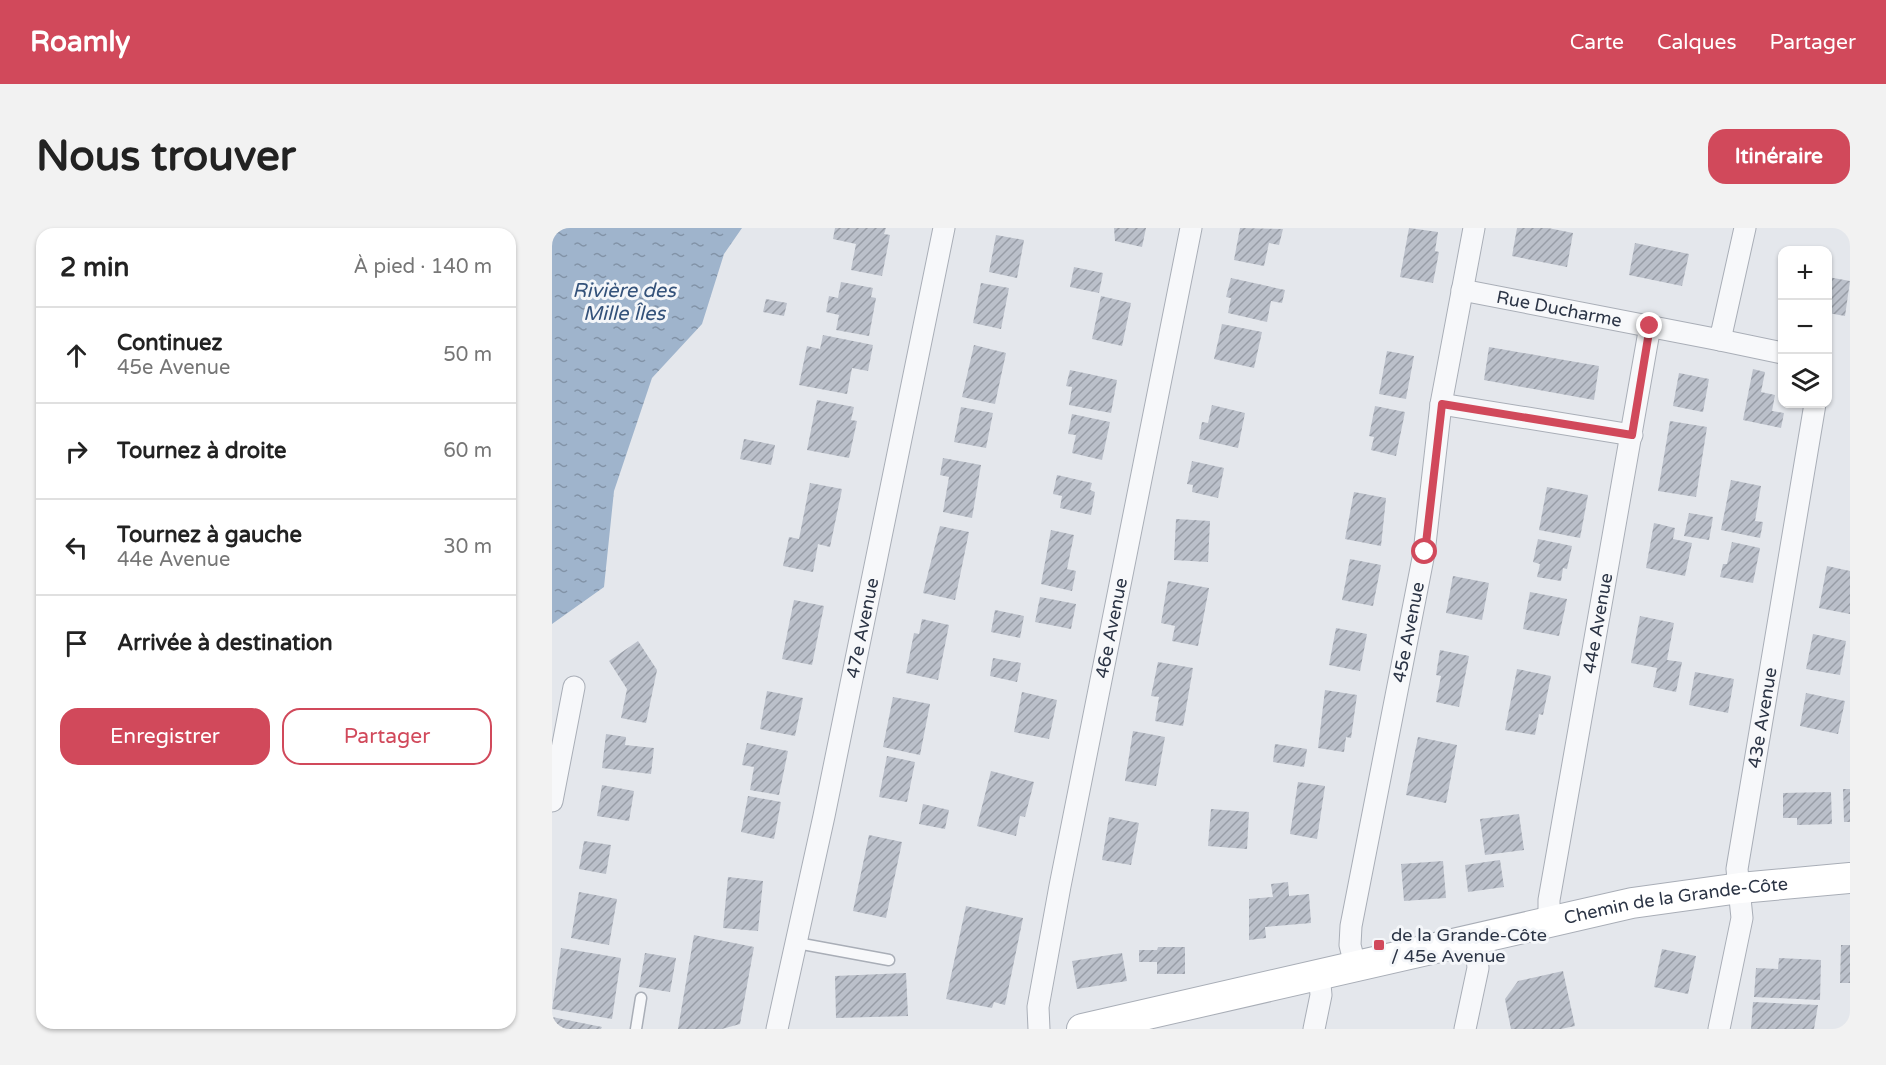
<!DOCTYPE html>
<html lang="fr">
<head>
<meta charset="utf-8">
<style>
  body { margin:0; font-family:"Varela Round",sans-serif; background:#f2f2f2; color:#222 }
  .controls { position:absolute; right:18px; top:18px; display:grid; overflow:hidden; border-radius:12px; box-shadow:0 2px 4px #0004 }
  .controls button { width:54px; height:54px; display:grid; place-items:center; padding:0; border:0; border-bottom:2px solid #e0e0e0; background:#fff; color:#222; font:30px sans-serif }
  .stop { position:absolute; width:18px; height:18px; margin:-14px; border:4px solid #d1495b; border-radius:50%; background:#fff }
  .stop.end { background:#d1495b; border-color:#fff; box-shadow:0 2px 6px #0008 }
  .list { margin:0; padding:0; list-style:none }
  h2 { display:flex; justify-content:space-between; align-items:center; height:78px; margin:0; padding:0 24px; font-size:26px }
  h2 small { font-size:20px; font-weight:400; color:#767676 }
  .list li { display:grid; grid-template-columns:39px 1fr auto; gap:18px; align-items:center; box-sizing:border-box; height:96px; padding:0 24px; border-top:2px solid #e0e0e0 }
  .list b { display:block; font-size:22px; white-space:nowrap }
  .list p { margin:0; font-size:20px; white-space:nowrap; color:#767676 }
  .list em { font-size:20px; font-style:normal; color:#767676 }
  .actions { display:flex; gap:12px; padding:18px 24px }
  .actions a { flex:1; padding:14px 0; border:2px solid #d1495b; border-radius:18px; text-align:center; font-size:21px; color:#d1495b }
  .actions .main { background:#d1495b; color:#fff }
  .icon { flex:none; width:33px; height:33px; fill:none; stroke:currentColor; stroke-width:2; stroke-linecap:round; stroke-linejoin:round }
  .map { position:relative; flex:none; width:1298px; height:801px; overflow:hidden; border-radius:18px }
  header { display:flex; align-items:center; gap:36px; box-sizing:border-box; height:84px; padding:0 30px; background:#d1495b; color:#fff }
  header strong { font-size:28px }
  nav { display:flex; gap:33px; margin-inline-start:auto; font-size:21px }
  .intro { display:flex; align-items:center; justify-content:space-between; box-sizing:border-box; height:144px; padding:0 36px }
  h1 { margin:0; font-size:42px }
  .button { padding:15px 27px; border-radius:18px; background:#d1495b; color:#fff; font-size:21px; font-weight:700 }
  main { display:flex; gap:36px; padding:0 36px }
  aside { flex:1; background:#fff; border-radius:18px; box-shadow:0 2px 4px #0004 }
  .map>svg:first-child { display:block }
  .water { fill:url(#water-ripples) }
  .building { fill:url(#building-hatch) }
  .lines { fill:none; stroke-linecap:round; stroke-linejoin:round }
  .lane-casing { stroke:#a9aeb7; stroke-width:13 }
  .street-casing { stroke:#a9aeb7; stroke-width:23 }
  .secondary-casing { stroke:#a9aeb7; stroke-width:32 }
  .lane { stroke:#f7f8fa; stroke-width:10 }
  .street { stroke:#f7f8fa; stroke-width:21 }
  .secondary { stroke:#fff; stroke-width:30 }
  .route { stroke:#d1495b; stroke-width:8 }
  .poi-dot { fill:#d1495b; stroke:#f4f6f9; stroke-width:2 }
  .labels { text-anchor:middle; stroke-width:6; stroke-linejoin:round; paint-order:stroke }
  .street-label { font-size:18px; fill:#2b3445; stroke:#f4f6f9 }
  .poi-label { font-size:18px; fill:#2b3445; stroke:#f4f6f9; text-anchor:start }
  .water-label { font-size:20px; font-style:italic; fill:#34527a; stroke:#f4f6f9 }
</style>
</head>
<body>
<header>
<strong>Roamly</strong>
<nav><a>Carte</a><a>Calques</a><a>Partager</a></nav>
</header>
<div class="intro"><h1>Nous trouver</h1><a class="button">Itinéraire</a></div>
<main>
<aside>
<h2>2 min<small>À pied · 140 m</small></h2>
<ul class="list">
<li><svg class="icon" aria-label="ahead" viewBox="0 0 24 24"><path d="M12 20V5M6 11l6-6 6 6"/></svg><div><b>Continuez</b><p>45e Avenue</p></div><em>50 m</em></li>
<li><svg class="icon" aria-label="right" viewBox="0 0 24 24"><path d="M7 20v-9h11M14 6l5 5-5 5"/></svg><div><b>Tournez à droite</b></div><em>60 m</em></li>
<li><svg class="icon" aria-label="left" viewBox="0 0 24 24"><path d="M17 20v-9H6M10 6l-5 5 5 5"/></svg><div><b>Tournez à gauche</b><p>44e Avenue</p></div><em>30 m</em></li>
<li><svg class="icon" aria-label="arrive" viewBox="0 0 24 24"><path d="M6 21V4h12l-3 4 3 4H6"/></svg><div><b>Arrivée à destination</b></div></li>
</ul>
<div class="actions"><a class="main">Enregistrer</a><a>Partager</a></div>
</aside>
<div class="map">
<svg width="1298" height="801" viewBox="0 0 1298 801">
  <defs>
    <pattern id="water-ripples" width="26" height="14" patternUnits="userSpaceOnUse" patternTransform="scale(1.5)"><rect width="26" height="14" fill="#9fb4cc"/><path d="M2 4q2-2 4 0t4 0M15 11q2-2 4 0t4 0" fill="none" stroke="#8293a7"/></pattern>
    <pattern id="building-hatch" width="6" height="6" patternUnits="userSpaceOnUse" patternTransform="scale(1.5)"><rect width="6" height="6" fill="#bbc0ca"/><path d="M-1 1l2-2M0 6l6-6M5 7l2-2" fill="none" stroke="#989da6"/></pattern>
  </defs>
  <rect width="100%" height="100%" fill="#e4e7ec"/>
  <path class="water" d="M0,0H190L172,26L150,96L100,150L62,263L52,359L0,396Z"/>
  <path class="building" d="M283,0H334L332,6L338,7L330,48L299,42L304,16L281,11Z
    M562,0H594L590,19L563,13Z
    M688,0L731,1L727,17L717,15L712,38L682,32Z
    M857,0L886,4L883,23L887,24L881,55L848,49Z
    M965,0H996L1021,5L1015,39L960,28Z
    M444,7L472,12L465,50L437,44Z
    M1083,15L1137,26L1130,58L1077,47Z
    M522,39L551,45L547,65L518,59Z
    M1276,49L1298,53L1293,88L1276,85Z
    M679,50L733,62L730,75L719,73L715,94L676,85L679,70L674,69Z
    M289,54L321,60L319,69L324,70L317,108L284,102L287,87L274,84L277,68L286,70Z
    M429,55L457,60L449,101L421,95Z
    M549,68L579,75L570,118L540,111Z
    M214,71L235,75L232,88L211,84Z
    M670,96L710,104L702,140L662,131Z
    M271,107L321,117L316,143L300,140L295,166L247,157L255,118L268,121Z
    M422,117L454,125L443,176L410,169Z
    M937,119L1047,138L1042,172L932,152Z
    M835,123L862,128L854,171L827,166Z
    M1201,141L1213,144L1209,164L1223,167L1220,183L1232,185L1229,200L1191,192Z
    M518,142L565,152L559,185L517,177L520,159L514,158Z
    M1127,145L1157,151L1151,184L1121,178Z
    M265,172L302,179L299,192L305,193L297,230L255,222Z
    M660,177L693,185L686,220L647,211L650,194L656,195Z
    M823,178L853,184L844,228L819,222L822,209L817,208Z
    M409,179L441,185L434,220L402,214Z
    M520,186L558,194L550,232L520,225L524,207L516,206Z
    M1118,193L1155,199L1144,269L1106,263Z
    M192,211L223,217L219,237L188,231Z
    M391,230L429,237L420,290L391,284L397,249L388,247Z
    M640,233L672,240L666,270L640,264L641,257L635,256Z
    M505,247L540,255L538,262L543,264L539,287L508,280L510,268L501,266Z
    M1179,252L1209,258L1203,293L1211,294L1208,310L1169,302Z
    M258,255L290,261L278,319L266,316L261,344L231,338L237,309L247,311Z
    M995,259L1036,267L1028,310L987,302Z
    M802,264L834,270L829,318L793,311Z
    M1137,285L1161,289L1157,312L1132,308Z
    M624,291L658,293L656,334L622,332Z
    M1102,295L1123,300L1121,311L1140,315L1133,348L1094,340Z
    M388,298L417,304L403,372L371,365Z
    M499,302L522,307L515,341L524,343L520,363L489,356Z
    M986,311L1020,318L1015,341L1011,340L1009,353L985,349L988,336L981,334Z
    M1180,314L1208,320L1201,355L1168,349L1171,336H1175Z
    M798,331L829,337L821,378L790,372Z
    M1275,338L1298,343V386L1267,380Z
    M901,348L937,355L930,392L894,385Z
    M616,353L657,360L646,418L620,413L623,398L609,395Z
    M978,364L1015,371L1007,408L971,401Z
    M488,369L524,376L519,401L483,394Z
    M242,372L272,378L260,437L230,431Z
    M443,382L472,388L468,410L439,404Z
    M1088,388L1122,395L1115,432L1130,434L1124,464L1101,459L1105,440L1079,435Z
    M370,391L397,397L386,452L354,445L362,405L367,406Z
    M784,400L815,406L808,443L777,437Z
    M1261,406L1294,413L1288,447L1254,441Z
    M86,413L105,442L94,495L69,490L75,461L57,433Z
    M888,422L917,428L907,479L884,474L889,448L884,447Z
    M441,430L469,435L465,454L438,448Z
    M606,434L641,440L631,498L603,493L607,469L599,468Z
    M965,441L999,448L991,487L987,486L983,507L953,502Z
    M1143,444L1182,451L1176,485L1137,477Z
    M773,462L805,467L799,510L794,509L792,524L766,520Z
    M215,463L251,470L243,508L208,501Z
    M470,464L505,472L497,511L462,504Z
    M1254,465L1293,473L1286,506L1248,498Z
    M341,469L378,476L368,527L331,519Z
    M581,503L613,509L604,558L573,553Z
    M54,506L74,509L73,517L102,520L99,546L50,540Z
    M866,509L905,517L894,575L854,567Z
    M195,515L236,523L227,567L198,562L202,539L190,537Z
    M723,516L755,521L752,539L721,534Z
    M335,528L363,534L355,574L327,569Z
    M439,543L482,554L473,589L468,588L464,608L425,598Z
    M746,554L773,558L765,611L738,606Z
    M50,557L82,563L77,593L45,588Z
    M1291,561H1298V594H1292Z
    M1279,564L1280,596L1245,597V590H1231V565Z
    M196,568L229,574L222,611L189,604Z
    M371,576L397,582L393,601L367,596Z
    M659,581L697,584L695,621L656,618Z
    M967,586L972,622L933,627L928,591Z
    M557,589L587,595L579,637L550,632Z
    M317,607L350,614L334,690L301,683Z
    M32,613L59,617L54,646L27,641Z
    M948,632L952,659L916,664L913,637Z
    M891,633L894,670L852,673L849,636Z
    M176,649L211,653L206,703L171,700Z
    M736,654L737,668L757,666L759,695L713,699L714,710L697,712V671L721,669L719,656Z
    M27,664L65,671L57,717L19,710Z
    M414,678L471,690L453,777L442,774L440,780L394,771Z
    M142,707L202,719L188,796L170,801H126Z
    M1289,717H1298V755H1288Z
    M606,719H633V746H605V734H587V722H605Z
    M9,720L69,730L60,791L0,781Z
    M1110,721L1144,728L1136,766L1102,759Z
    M93,725L124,730L118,764L87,759Z
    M570,725L575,753L525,761L520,733Z
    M1227,730L1269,732L1268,772L1202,769L1204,740L1226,741Z
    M1011,743L1023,798L1009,801H959L953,771L966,753Z
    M354,745L356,788L284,790L283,748Z
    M1201,774L1266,777L1262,801H1199Z
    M0,789L50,799L49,801H0Z"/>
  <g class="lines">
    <g class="lane-casing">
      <path id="lane" d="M245,715L337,732
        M84,801L89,770"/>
    </g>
    <g class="street-casing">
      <g id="street">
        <path id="s1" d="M910,62L1168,112L1193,0"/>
        <path d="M1168,112L1230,125"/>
        <path d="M889,176L1080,207"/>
        <path d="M0,573L22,459"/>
        <path id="s2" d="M997,694V672L1098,98"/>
        <path id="s3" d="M803,737L798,717L799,698L872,325L889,176L922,0"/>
        <path id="s4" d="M225,801L272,588L392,0"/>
        <path id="s5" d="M487,801L486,779L508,658L639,0"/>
        <path d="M762,801L769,767L767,746"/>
        <path d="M913,801L926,740L923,709"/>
        <path id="s6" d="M1167,801L1190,690L1185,641L1263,176"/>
      </g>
    </g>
    <g class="secondary-casing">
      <g id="secondary">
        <path id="s7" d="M530,801L1080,675L1188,660L1298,650"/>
      </g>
    </g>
    <use href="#lane" class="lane"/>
    <use href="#street" class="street"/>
    <use href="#secondary" class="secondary"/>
  </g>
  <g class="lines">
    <path class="route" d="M873,324L890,176L1080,207L1098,98"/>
  </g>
  <rect class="poi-dot" x="821" y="711" width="12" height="12" rx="3"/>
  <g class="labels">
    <g class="street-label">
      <text dy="6" stroke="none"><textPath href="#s1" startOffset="99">Rue Ducharme</textPath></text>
      <text dy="6" stroke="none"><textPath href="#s2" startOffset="303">44e Avenue</textPath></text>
      <text dy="6" stroke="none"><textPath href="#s5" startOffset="408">46e Avenue</textPath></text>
      <text dy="6" stroke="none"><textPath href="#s4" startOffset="410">47e Avenue</textPath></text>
      <text dy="6" stroke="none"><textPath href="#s3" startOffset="339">45e Avenue</textPath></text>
      <text dy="6" stroke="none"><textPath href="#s6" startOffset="316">43e Avenue</textPath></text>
      <text dy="6" stroke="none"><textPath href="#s7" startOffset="608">Chemin de la Grande-Côte</textPath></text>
    </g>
    <g class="poi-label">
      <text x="839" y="713">de la Grande-Côte<tspan x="839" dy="21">/ 45e Avenue</tspan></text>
    </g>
    <g class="water-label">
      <text x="72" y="69">Rivière des<tspan x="72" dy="23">Mille Îles</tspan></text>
    </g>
  </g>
</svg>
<div class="controls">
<button>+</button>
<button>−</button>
<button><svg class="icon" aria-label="layers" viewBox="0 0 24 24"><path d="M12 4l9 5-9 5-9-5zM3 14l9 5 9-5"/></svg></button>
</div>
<div class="stop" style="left:873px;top:324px"></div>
<div class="stop end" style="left:1098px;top:98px"></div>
</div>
</main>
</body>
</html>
